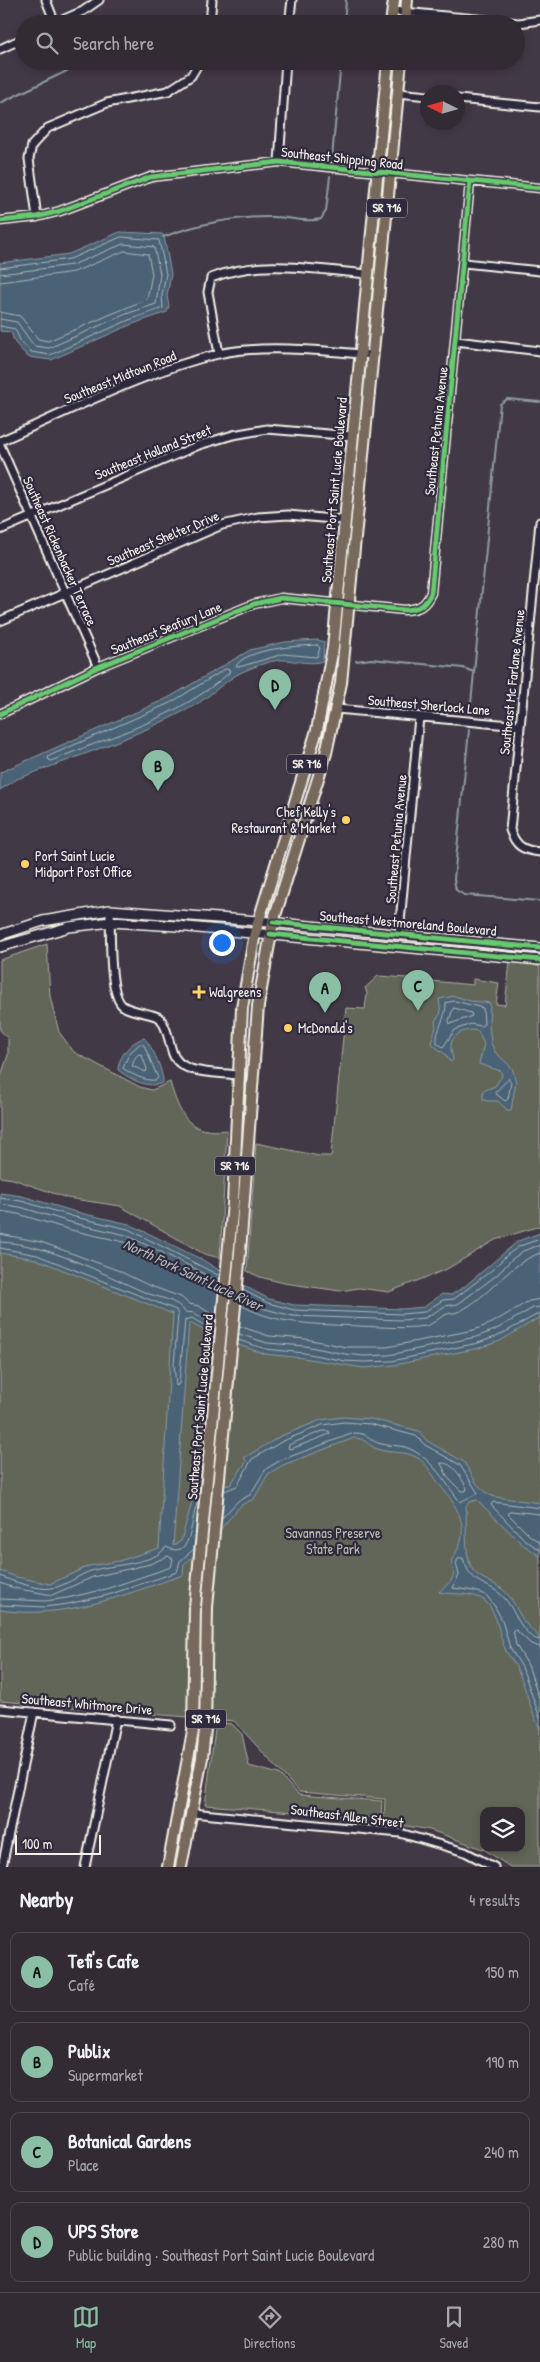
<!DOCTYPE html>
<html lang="en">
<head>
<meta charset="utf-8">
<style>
  body { margin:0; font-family:"Patrick Hand",sans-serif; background:#3d3740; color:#f1f3f6 }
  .controls { position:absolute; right:15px; bottom:15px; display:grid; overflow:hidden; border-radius:10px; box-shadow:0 2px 8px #0003 }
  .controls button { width:45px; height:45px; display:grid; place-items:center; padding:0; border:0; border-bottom:1px solid #4d474f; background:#322b34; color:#f1f3f6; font:25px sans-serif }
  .compass { position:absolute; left:420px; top:85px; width:45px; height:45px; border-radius:50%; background:#322b34; box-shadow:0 2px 8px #0003; rotate:275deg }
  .scale { position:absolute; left:15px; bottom:12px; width:86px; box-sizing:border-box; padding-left:5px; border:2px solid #f4f1e8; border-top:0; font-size:14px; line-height:18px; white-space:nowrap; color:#f4f1e8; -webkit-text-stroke:4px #2f2a3d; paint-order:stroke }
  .you { position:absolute; left:221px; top:942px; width:18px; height:18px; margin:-12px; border:4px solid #fff; border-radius:50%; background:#1a73e8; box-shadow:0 0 0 8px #1a73e833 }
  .badge { display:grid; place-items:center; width:32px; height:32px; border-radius:50%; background:#8abfa5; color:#111; font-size:16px; font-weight:700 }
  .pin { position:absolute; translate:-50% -41px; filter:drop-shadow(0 1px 2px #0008) }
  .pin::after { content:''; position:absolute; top:26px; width:18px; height:15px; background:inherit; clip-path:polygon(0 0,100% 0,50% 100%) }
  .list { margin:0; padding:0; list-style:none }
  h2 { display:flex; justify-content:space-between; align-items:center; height:65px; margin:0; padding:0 20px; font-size:21px }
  h2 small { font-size:16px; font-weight:400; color:#a8a7ac }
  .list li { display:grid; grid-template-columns:32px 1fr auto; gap:15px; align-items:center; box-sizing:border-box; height:80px; margin:0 10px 10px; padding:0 10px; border:1px solid #4d474f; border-radius:10px }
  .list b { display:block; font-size:19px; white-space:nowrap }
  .list p { margin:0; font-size:16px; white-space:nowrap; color:#a8a7ac }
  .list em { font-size:16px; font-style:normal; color:#a8a7ac }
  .icon { flex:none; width:28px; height:28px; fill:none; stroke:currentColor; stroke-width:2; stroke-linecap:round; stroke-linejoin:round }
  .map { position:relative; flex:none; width:540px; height:1867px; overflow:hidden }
  .search { position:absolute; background:#322b34; box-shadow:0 2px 8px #0003; left:15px; right:15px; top:15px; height:55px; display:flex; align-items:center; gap:12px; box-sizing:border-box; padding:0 18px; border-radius:28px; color:#a8a7ac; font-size:19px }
  .sheet { height:425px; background:#322b34 }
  nav { display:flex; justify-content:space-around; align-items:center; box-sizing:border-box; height:70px; border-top:1px solid #4d474f; background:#322b34; font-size:14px; color:#a8a7ac }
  nav a { display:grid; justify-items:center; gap:2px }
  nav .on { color:#8abfa5 }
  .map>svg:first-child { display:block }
  .green { fill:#626658; stroke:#abaca0; fill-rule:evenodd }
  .water { fill:#4a6274; stroke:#8e9ba2 }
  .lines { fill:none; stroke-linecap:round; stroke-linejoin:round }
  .shore { stroke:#b0b8ba; stroke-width:1 }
  .stream { stroke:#8e9ba2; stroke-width:2 }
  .street-casing { stroke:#f4f1e8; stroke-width:11 }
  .secondary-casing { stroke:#f4f1e8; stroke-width:12 }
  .primary-casing { stroke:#f4f1e8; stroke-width:14 }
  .street { stroke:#2f2a3d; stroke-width:7 }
  .secondary { stroke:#2f2a3d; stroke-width:9 }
  .primary { stroke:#77695c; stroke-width:10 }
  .cycleway-casing { stroke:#2f2a3d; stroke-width:8 }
  .cycleway { stroke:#67ca6e; stroke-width:5 }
  .poi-dot { fill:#ffd166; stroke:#2f2a3d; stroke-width:2 }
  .labels { text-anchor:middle; stroke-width:4.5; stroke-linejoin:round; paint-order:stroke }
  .shield { fill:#2f2a3d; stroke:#b9b5b5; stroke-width:1 }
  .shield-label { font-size:12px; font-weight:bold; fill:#f4f1e8 }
  .street-label { font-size:14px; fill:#f4f1e8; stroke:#2f2a3d }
  .poi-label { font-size:14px; fill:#f4f1e8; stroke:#2f2a3d; text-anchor:start }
  .park-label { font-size:14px; fill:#bab9ae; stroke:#2f2a3d }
  .water-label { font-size:15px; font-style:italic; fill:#b0b8ba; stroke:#2f2a3d }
</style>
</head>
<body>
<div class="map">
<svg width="540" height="1867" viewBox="0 0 540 1867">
  <rect width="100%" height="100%" fill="#423946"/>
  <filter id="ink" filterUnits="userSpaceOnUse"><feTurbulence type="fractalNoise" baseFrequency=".02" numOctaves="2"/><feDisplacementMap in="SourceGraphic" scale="10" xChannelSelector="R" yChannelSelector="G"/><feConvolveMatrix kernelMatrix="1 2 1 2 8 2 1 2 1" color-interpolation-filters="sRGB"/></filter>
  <g filter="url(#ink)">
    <path class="green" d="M47,944L50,996L59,1032L74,1052L140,1087L152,1090L170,1082C180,1116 189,1135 227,1130L220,1258L204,1254L120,1206L67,1198L13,1179L0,1177V1079L8,1055V1039L0,1030V960Z
      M510,962L531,964L540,967V1226L495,1240L447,1269L389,1292L359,1288L340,1291L284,1283L260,1277L247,1271L256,1143L319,1156H331L346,1008L365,1009L367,993L365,988L378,976L408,978L415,986H423L431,981L473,985V979L499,983L496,1004L505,1005Z
      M0,1224L386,1338L540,1282V1867H510L485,1850L430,1830L384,1822L385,1799L299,1792L234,1721L0,1701ZM484,1811H521V1848H484Z
      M216,1722L232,1724L242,1734L249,1766L279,1774L299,1795L382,1801L381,1819L205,1805Z"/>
    <path class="water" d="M120,232L162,234L164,236L171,274L167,296L169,306L167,312L130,325L51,360L28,357L15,343L11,332L0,331V263L69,254Z
      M318,640L324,642L323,661C312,665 297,661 285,660C275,659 259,665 249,669C227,677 212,696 192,707C136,737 76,757 17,779L0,790V772L3,771L168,698L250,650L285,642Z
      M455,996L470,1001L490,1003L489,1024L491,1043L495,1052L512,1068L516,1082L511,1110H507L498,1101H487L483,1099V1091L495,1086L502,1076L501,1071L479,1064L484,1044L478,1031C468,1028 454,1032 451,1044C450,1049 452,1055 453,1060L450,1062L446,1055L431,1043L436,1027L435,1021L441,1013L439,999Z
      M144,1038C152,1045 164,1073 163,1083C148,1089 131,1080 118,1070C118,1057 131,1041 144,1038Z
      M0,1193L22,1196L76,1212L129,1224L203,1260L237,1282L269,1299L294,1305L403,1309L424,1307L442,1294L451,1295L465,1286L518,1241L540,1233V1317L500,1341L479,1348L394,1365L364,1368L303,1358L265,1354L213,1336L189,1322L173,1546L181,1541L192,1502L201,1487L230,1485L247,1461L244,1458L281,1436L321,1420L343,1417L371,1419L419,1431L427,1441L464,1462L477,1484L488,1494L495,1497L540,1503V1556L522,1544L477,1500L469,1502L466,1506C467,1523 464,1552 471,1567C477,1579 492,1581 502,1589C514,1598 517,1613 526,1624C532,1631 537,1632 540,1641V1729C530,1710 527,1690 518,1671C515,1663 510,1658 506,1651C498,1635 499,1614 485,1601C474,1592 453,1595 439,1592L451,1581L454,1574L451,1561C472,1531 461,1511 440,1485C433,1476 428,1465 418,1458C405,1450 390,1454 377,1449C367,1445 366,1438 354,1438L283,1465L268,1474L254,1499L241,1505L207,1545L184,1564L183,1575C123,1595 64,1620 0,1610V1571L16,1577L50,1584L89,1566L119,1561L159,1548L173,1314L36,1259L0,1253Z"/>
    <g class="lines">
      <path class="shore" d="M0,268L70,259L121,237L159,240L166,274L162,295L163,308L129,320L50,355L31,352L20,340L15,329L0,326
        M0,274L72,265L123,244L154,247L160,274L156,304L126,314L49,348L34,346L17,322L0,319
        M0,282L74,272L124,251L148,254L152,274L147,299L48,341L38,339L20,316L0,312
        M317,645L320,648L317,657L283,654L239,667L236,666C247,648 298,646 317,645Z
        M226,669L230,670L229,673C178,718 113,735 51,761L48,759L49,756L170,703Z
        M455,1001L483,1008L484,1024L481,1026L471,1024L455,1030L443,1047L437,1043C435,1031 447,1017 446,1003Z
        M454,1008L471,1013L472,1016L450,1024L449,1021Z
        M140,1044L144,1045L158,1078L156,1080C147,1082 130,1074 123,1068L129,1054Z
        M139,1054L142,1055L147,1069L146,1072L132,1066L135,1058Z
        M509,1079L511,1082L508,1099L505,1101L495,1093Z
        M0,1198L21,1201L75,1217L128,1229L220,1276
        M0,1204L20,1207L73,1223L126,1235L198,1270L219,1284
        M0,1211L18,1214L71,1230L124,1242L194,1277L218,1292
        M0,1234L41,1242L117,1270L148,1285L181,1297L189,1304L199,1306L216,1317
        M0,1242C49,1244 101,1273 144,1292C158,1298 177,1299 185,1312L194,1313L215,1325
        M0,1248L37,1255L176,1310L178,1315L174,1365L176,1386L179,1384L185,1320L192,1318L215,1332
        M243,1290L268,1303L294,1310L402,1314L424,1312L443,1300L454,1299L492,1270L507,1255L520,1246L540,1239
        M242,1297L265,1309L293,1316L402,1320L425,1318L445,1306L458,1304L497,1275L511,1260L523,1251L540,1245
        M241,1305C278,1326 319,1324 360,1326C382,1327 404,1329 426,1326C434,1324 438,1318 445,1315C450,1312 455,1314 460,1311C490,1296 508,1264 540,1253
        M239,1326L269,1336L306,1339L346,1347H387L474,1330L492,1323L529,1301L540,1299
        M239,1334L267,1343L305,1346L345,1354L364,1356L389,1355L476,1337L495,1330L533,1308L540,1307
        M238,1340L266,1349L304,1353L345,1361L364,1362L392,1361L478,1343L498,1336L540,1313
        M323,1431H329L330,1434L291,1449L288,1448L289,1445Z
        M441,1463C454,1462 461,1478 467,1488L466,1491H461L449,1479Z
        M540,1508L493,1502L491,1505L525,1540L540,1550
        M540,1514L511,1511L508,1514L529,1535L540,1543
        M221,1519L238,1501L250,1495L266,1469L281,1460L354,1433C371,1433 369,1442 382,1444C389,1446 398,1445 405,1447C431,1456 444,1481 460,1502L478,1493L460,1465L425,1445L416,1436L370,1424L344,1422L322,1425L283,1441L252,1459L237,1486L224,1491
        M0,1576C12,1581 40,1591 52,1588C66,1586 78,1575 91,1571C111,1564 154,1565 166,1547C195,1562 189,1515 199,1500
        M0,1583L14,1588L52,1595L93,1577L150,1564L168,1556L173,1559L171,1567L106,1589L67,1598L45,1601L0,1599
        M0,1605L45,1607L68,1604L108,1595L177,1572L180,1561L194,1549
        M540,1640C524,1639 515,1611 506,1600C490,1580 472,1589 463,1558H459L456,1563L459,1575L453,1588L474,1591L486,1595L494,1605L502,1620L510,1648L522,1667L540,1718
        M540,1647L531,1644L516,1630H513L516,1645L528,1665L540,1701"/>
      <path class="stream" d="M344,24L346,0
        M0,103L71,69
        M332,158L341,61
        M163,237C196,224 238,216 275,217C290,217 306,223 321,219L326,211L330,176
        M356,661L371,659L463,668L474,672
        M470,714L500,404L507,399L540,402
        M469,730L454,879L456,890L464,895L540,901"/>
      <g class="street-casing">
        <path id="street" d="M46,0L55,23
          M393,11L519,23L540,20
          M210,23L225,24
          M53,24L83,11L99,0
          M210,24L212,0
          M289,24L292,0
          M0,49L24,38
          M398,93L428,96
          M458,99L540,107
          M279,162L286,61
          M37,217L29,159L32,145L48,128L107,103L168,91L191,76L200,61
          M0,221L37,217L60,211L151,177L279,162L540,188
          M464,263L540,271
          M456,341L540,351
          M219,354L208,292L211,278C261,258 316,270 368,274
          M0,441C70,411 145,371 218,354C263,344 327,351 373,355
          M0,445L98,667
          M540,522L510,830C516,846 522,850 540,852
          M0,530L199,445L233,435L267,429L353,436
          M0,621L222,525L258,517L288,515L344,520
          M337,709L520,726
          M0,714L98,667L254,604L281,598L405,610C419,609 425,606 431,593L470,182
          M110,910C111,930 108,995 123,1006C134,1013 149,1012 160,1018C168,1029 168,1039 172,1051C178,1076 218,1072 238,1075
          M399,933L419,717
          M0,1709L171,1725
          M192,1813L400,1833L465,1852L494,1867
          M2,1867L34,1712
          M85,1867L116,1719"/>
      </g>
      <g class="secondary-casing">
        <path id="secondary" d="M0,935L43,921L110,910L258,921L540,948
          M0,947L69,927L111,922L177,926L540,960"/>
      </g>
      <g class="primary-casing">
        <path id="primary" d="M391,24L394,0
          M405,24L407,0
          M168,1867L193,1731L195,1607L233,1203L242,1008L255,933L317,730L333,648L388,61
          M181,1867L202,1758L205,1730L207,1607L240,1252L258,1006L273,922L326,753L341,683L401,61"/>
      </g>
      <use href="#street" class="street"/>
      <use href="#secondary" class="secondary"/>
      <use href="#primary" class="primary"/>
      <g class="cycleway-casing">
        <path id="cycleway" d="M0,221L37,217L60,211L151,177L279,162L540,188
          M0,714L98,667L254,604L281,598L405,610C419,609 425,606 431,593L470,182
          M273,922L540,948
          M270,934L540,960"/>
      </g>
      <use href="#cycleway" class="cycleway"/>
    </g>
  </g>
  <g class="poi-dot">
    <circle cx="346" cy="820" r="5"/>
    <circle cx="25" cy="864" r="5"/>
    <path d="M196.5 984.5h5v5h5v5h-5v5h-5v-5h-5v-5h5z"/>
    <circle cx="288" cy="1028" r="5"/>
  </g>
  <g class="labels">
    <g class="shield">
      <rect x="367" y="198.5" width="40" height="19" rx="4"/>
      <rect x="287" y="754.5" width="40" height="19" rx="4"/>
      <rect x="215" y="1156.5" width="40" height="19" rx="4"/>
      <rect x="186" y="1709.5" width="40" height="19" rx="4"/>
    </g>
    <g class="shield-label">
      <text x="387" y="212">SR 716</text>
      <text x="307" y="768">SR 716</text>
      <text x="235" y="1170">SR 716</text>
      <text x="206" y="1723">SR 716</text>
    </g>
    <g class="street-label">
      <text transform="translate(342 158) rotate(6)" y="5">Southeast Shipping Road</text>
      <text transform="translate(120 377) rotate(-22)" y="5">Southeast Midtown Road</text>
      <text transform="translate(436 431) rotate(-84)" y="5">Southeast Petunia Avenue</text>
      <text transform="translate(153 452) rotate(-22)" y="5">Southeast Holland Street</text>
      <text transform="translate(334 490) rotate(-85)" y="5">Southeast Port Saint Lucie Boulevard</text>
      <text transform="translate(163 538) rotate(-23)" y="5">Southeast Shelter Drive</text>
      <text transform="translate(60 551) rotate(66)" y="5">Southeast Rickenbacker Terrace</text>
      <text transform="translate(166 628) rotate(-22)" y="5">Southeast Seafury Lane</text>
      <text transform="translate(512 682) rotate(-84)" y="5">Southeast Mc Farlane Avenue</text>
      <text transform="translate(429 705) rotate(5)" y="5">Southeast Sherlock Lane</text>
      <text transform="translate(396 839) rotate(-85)" y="5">Southeast Petunia Avenue</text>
      <text transform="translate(408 923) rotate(5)" y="5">Southeast Westmoreland Boulevard</text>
      <text transform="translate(200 1407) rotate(-85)" y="5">Southeast Port Saint Lucie Boulevard</text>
      <text transform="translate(87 1704) rotate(5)" y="5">Southeast Whitmore Drive</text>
      <text transform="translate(347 1816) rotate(7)" y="5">Southeast Allen Street</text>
    </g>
    <g class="poi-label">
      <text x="336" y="817" text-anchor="end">Chef Kelly's<tspan x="336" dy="16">Restaurant &amp; Market</tspan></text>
      <text x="35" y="861">Port Saint Lucie<tspan x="35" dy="16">Midport Post Office</tspan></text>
      <text x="209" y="997">Walgreens</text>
      <text x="298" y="1033">McDonald's</text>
    </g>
    <g class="park-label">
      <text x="333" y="1538">Savannas Preserve<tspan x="333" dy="16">State Park</tspan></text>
    </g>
    <g class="water-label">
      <text transform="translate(193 1275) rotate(25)" y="5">North Fork Saint Lucie River</text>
    </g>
  </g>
</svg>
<div class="controls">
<button><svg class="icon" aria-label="layers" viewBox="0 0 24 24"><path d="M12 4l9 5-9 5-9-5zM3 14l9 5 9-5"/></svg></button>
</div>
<svg class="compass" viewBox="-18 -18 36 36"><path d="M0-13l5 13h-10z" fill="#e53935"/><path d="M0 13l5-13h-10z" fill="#a8a7ac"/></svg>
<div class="scale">100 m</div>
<div class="you"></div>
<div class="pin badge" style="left:325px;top:1013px">A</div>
<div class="pin badge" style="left:158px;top:791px">B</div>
<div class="pin badge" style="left:418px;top:1011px">C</div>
<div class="pin badge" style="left:275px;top:710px">D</div>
<div class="search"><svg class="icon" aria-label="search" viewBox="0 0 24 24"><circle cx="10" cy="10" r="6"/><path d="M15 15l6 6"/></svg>Search here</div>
</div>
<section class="sheet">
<h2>Nearby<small>4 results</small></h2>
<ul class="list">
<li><span class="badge">A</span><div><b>Tefi's Cafe</b><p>Café</p></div><em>150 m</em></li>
<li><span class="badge">B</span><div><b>Publix</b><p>Supermarket</p></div><em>190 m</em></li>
<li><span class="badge">C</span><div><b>Botanical Gardens</b><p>Place</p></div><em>240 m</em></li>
<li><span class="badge">D</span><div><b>UPS Store</b><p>Public building · Southeast Port Saint Lucie Boulevard</p></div><em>280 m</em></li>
</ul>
</section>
<nav>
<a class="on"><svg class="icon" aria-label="map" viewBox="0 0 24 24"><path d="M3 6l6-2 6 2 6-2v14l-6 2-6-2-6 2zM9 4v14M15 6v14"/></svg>Map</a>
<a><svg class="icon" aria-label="directions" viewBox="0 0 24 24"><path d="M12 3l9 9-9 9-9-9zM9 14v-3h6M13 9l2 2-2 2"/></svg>Directions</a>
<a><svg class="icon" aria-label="saved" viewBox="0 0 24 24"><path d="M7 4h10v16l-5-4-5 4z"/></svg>Saved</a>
</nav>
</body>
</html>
